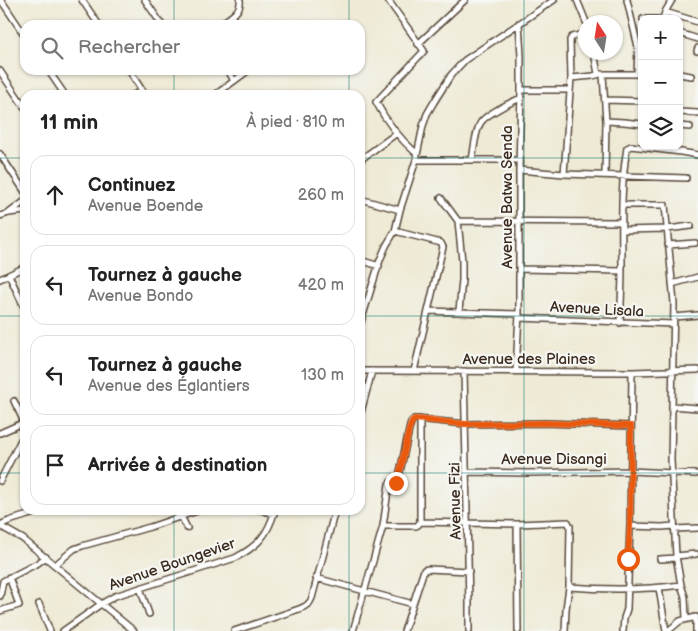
<!DOCTYPE html>
<html lang="fr">
<head>
<meta charset="utf-8">
<style>
  body { margin:0; font-family:"Balsamiq Sans",sans-serif; background:#f6f6f6; color:#222 }
  .controls { position:absolute; right:15px; top:15px; display:grid; overflow:hidden; border-radius:10px; box-shadow:0 1px 4px #0004 }
  .controls button { width:45px; height:45px; display:grid; place-items:center; padding:0; border:0; border-bottom:1px solid #e0e0e0; background:#fff; color:#222; font:25px sans-serif }
  .compass { position:absolute; left:578px; top:15px; width:45px; height:45px; border-radius:50%; background:#fff; box-shadow:0 1px 4px #0004; rotate:348deg }
  .stop { position:absolute; width:15px; height:15px; margin:-11px; border:4px solid #ea580c; border-radius:50%; background:#fff }
  .stop.end { background:#ea580c; border-color:#fff; box-shadow:0 1px 5px #0008 }
  .list { margin:0; padding:0; list-style:none }
  h2 { display:flex; justify-content:space-between; align-items:center; height:65px; margin:0; padding:0 20px; font-size:21px }
  h2 small { font-size:16px; font-weight:400; color:#767676 }
  .list li { display:grid; grid-template-columns:32px 1fr auto; gap:15px; align-items:center; box-sizing:border-box; height:80px; margin:0 10px 10px; padding:0 10px; border:1px solid #e0e0e0; border-radius:15px }
  .list b { display:block; font-size:19px; white-space:nowrap }
  .list p { margin:0; font-size:16px; white-space:nowrap; color:#767676 }
  .list em { font-size:16px; font-style:normal; color:#767676 }
  .icon { flex:none; width:28px; height:28px; fill:none; stroke:currentColor; stroke-width:2; stroke-linecap:round; stroke-linejoin:round }
  .map { position:relative; flex:none; width:698px; height:631px; overflow:hidden }
  .search { position:absolute; background:#fff; box-shadow:0 1px 4px #0004; left:20px; top:20px; width:345px; height:55px; display:flex; align-items:center; gap:12px; box-sizing:border-box; padding:0 18px; border-radius:15px; color:#767676; font-size:19px }
  .panel { position:absolute; background:#fff; box-shadow:0 1px 4px #0004; left:20px; top:90px; width:345px; height:425px; border-radius:15px }
  .map>svg:first-child { display:block }
  .lines { fill:none; stroke-linecap:round; stroke-linejoin:round }
  .minor-casing { stroke:#564739; stroke-width:8 }
  .minor { stroke:#fff; stroke-width:5 }
  .route { stroke:#ea580c; stroke-width:6 }
  .grid { fill:none; stroke:#0f766e; stroke-width:1; stroke-opacity:0.55 }
  .labels { text-anchor:middle; stroke-width:4.5; stroke-linejoin:round; paint-order:stroke }
  .street-label { font-size:15px; fill:#3b2a1e; stroke:#f6f6f2 }
</style>
</head>
<body>
<div class="map">
<svg width="698" height="631" viewBox="0 0 698 631">
  <rect width="100%" height="100%" fill="#f6f6f2"/>
  <filter id="ink" filterUnits="userSpaceOnUse"><feTurbulence type="fractalNoise" baseFrequency=".02" numOctaves="2"/><feDisplacementMap in="SourceGraphic" scale="10" xChannelSelector="R" yChannelSelector="G"/><feConvolveMatrix kernelMatrix="1 2 1 2 8 2 1 2 1" color-interpolation-filters="sRGB"/></filter>
  <filter id="wash" filterUnits="userSpaceOnUse"><feTurbulence type="fractalNoise" baseFrequency=".0096" numOctaves="4" result="noise"/><feDisplacementMap in="SourceGraphic" scale="20" xChannelSelector="R" yChannelSelector="G"/><feGaussianBlur stdDeviation="1.12" result="paint"/><feColorMatrix in="noise" values="0 0 0 0 0 0 0 0 0 0 0 0 0 0 0 0 0 1.4 0 .05"/><feComposite in="paint" operator="in"/></filter>
  <g filter="url(#wash)">
    <rect width="100%" height="100%" fill="#eeead5"/>
  </g>
  <g filter="url(#ink)">
    <g class="lines">
      <g class="minor-casing">
        <path id="minor" d="M1,0L25,36
          M82,0L99,25
          M145,0L162,25
          M388,0L424,51L376,102C386,121 400,139 416,153
          M577,0L586,22
          M627,0L638,47L637,74
          M665,12L698,22
          M643,19H663
          M663,19L665,12L672,0
          M219,25C228,18 242,12 240,0
          M679,33L698,39
          M418,44L465,0
          M697,51L698,48
          M594,52L598,74
          M48,70L65,95
          M129,70L145,95
          M228,70L234,81
          M0,71L25,108
          M679,74L691,76
          M603,75L606,121L605,175
          M571,78L593,76L600,74H642
          M521,90H570
          M134,95L142,90
          M215,95L249,70
          M605,100L642,101
          M679,112L698,113
          M606,121L624,122L642,124
          M679,126L690,127
          M0,154L25,192
          M360,160L397,133
          M416,160H519
          M472,160C474,150 475,131 481,122C487,114 511,102 521,98
          M519,170L564,174L686,178
          M564,174L571,78L570,40L572,37L586,33
          M441,198L458,221L462,261V280L459,311
          M360,199L400,210
          M9,213L25,201
          M0,216L9,213L25,211
          M458,221L622,222
          M622,230L667,229L691,226
          M395,231L441,243L443,247L414,371
          M668,245L695,243
          M360,260L379,266
          M520,269L622,271
          M9,275L25,309
          M0,279L25,267
          M672,284L698,277
          M428,311L519,314
          M674,317L698,315
          M519,318L674,324
          M620,323C621,305 622,287 622,268C622,229 620,188 627,148L631,146L681,152L698,155
          M360,325L380,260L386,246L395,231L400,210L416,160L423,126L427,114L434,102L451,75L465,60L554,0
          M360,371L632,372L698,370
          M464,371L469,604V631
          M516,371L519,314V170L521,90V56L519,23
          M14,401L24,422
          M672,406L698,408
          M360,416L372,371
          M0,433L25,422
          M467,472L528,473L630,471L696,474
          M0,481L25,432
          M261,510L274,514
          M181,516L187,528
          M420,522V419
          M517,524L518,631
          M0,525L9,521L44,510
          M0,526L23,539L134,631
          M383,526H416L418,525L420,522L517,524L568,522L570,526L569,587L566,609L565,631
          M630,526L662,527L674,526
          M674,529L698,528
          M676,556L696,554
          M660,559L676,558
          M55,565L74,549L82,546L150,527L200,510
          M316,578L413,604
          M681,585L685,597L686,619
          M569,587C607,590 644,590 681,585L676,556L671,460L674,303L665,205H622
          M140,588L149,614
          M659,588L666,631
          M0,596L3,581L38,563L46,557
          M39,604L50,631
          M0,611L19,605L9,577
          M63,631L101,604L115,596L235,558C258,546 268,535 275,510
          M234,631L299,609C305,607 310,604 312,598L335,510
          M353,631L383,526L389,484L391,482L396,483L398,481L409,430L411,422L414,419H418L465,424L546,423L631,426
          M404,631L424,570L428,569L469,571
          M623,631L624,618L627,609L630,526L632,372
          M668,631L680,621L696,617V631"/>
      </g>
      <use href="#minor" class="minor"/>
    </g>
  </g>
  <g class="lines" filter="url(#ink)">
    <path class="route" d="M396,483L398,481L409,430L412,422L415,419L465,424L546,423L631,426L630,526L628,559"/>
  </g>
  <path class="grid" d="M174,0V25M349,0V25M524,0V631M174,70V95M349,70V95M0,158H25M360,158H698M0,316H25M360,316H698M0,473H25M360,473H698M174,510V631M349,510V631"/>
  <g class="labels">
    <g class="street-label">
      <text transform="translate(507 197) rotate(-90)" y="5">Avenue Batwa Senda</text>
      <text transform="translate(597 309) rotate(3)" y="5">Avenue Lisala</text>
      <text x="529" y="364">Avenue des Plaines</text>
      <text x="554" y="464">Avenue Disangi</text>
      <text transform="translate(455 501) rotate(-91)" y="5">Avenue Fizi</text>
      <text transform="translate(172 564) rotate(-19)" y="5">Avenue Boungevier</text>
    </g>
  </g>
</svg>
<div class="controls">
<button>+</button>
<button>−</button>
<button><svg class="icon" aria-label="layers" viewBox="0 0 24 24"><path d="M12 4l9 5-9 5-9-5zM3 14l9 5 9-5"/></svg></button>
</div>
<svg class="compass" viewBox="-18 -18 36 36"><path d="M0-13l5 13h-10z" fill="#e53935"/><path d="M0 13l5-13h-10z" fill="#767676"/></svg>
<div class="stop" style="left:628px;top:559px"></div>
<div class="stop end" style="left:396px;top:483px"></div>
<div class="search"><svg class="icon" aria-label="search" viewBox="0 0 24 24"><circle cx="10" cy="10" r="6"/><path d="M15 15l6 6"/></svg>Rechercher</div>
<section class="panel">
<h2>11 min<small>À pied · 810 m</small></h2>
<ul class="list">
<li><svg class="icon" aria-label="ahead" viewBox="0 0 24 24"><path d="M12 20V5M6 11l6-6 6 6"/></svg><div><b>Continuez</b><p>Avenue Boende</p></div><em>260 m</em></li>
<li><svg class="icon" aria-label="left" viewBox="0 0 24 24"><path d="M17 20v-9H6M10 6l-5 5 5 5"/></svg><div><b>Tournez à gauche</b><p>Avenue Bondo</p></div><em>420 m</em></li>
<li><svg class="icon" aria-label="left" viewBox="0 0 24 24"><path d="M17 20v-9H6M10 6l-5 5 5 5"/></svg><div><b>Tournez à gauche</b><p>Avenue des Églantiers</p></div><em>130 m</em></li>
<li><svg class="icon" aria-label="arrive" viewBox="0 0 24 24"><path d="M6 21V4h12l-3 4 3 4H6"/></svg><div><b>Arrivée à destination</b></div></li>
</ul>
</section>
</div>
</body>
</html>
